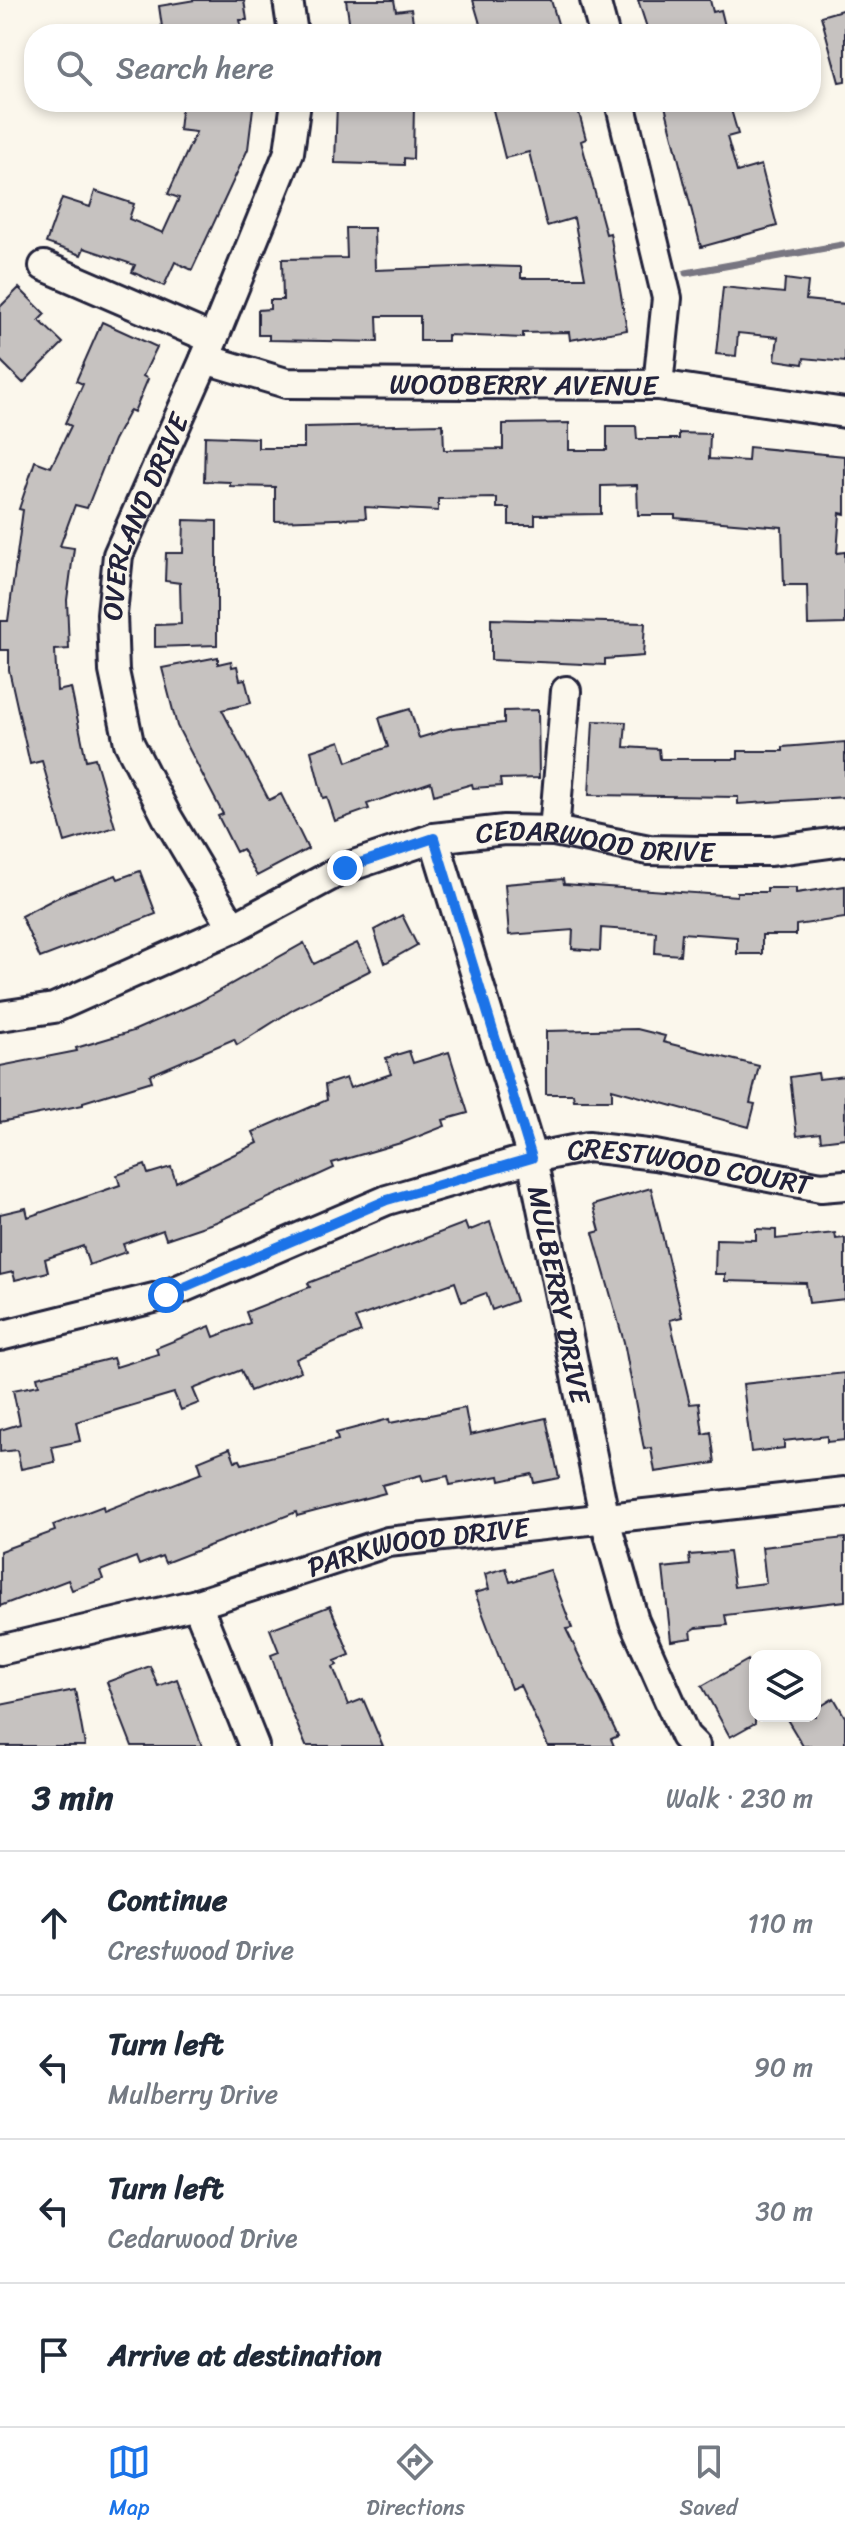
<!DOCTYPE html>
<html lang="en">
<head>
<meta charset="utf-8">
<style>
  body { margin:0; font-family:Sriracha,sans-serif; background:#f6f6f7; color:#1f2937 }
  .controls { position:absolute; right:24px; bottom:24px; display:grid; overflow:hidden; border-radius:16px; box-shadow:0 4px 12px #0003 }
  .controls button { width:72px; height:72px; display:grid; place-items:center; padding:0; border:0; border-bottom:2px solid #e0e1e3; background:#fff; color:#1f2937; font:40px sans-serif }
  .stop { position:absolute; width:24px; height:24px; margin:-18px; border:6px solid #1a73e8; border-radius:50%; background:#fff }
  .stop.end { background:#1a73e8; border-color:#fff; box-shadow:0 2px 8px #0008 }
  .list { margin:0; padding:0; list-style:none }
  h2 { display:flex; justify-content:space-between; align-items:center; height:104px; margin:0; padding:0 32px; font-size:34px }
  h2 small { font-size:26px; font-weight:400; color:#747a83 }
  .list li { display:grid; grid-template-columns:52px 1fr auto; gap:24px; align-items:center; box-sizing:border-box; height:144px; padding:0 32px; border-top:2px solid #e0e1e3 }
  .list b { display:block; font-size:30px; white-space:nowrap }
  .list p { margin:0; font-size:26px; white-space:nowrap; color:#747a83 }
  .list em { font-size:26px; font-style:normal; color:#747a83 }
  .icon { flex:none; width:44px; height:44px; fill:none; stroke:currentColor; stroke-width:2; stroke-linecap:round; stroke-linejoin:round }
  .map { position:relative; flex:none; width:845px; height:1746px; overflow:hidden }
  .search { position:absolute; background:#fff; box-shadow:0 4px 12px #0003; left:24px; right:24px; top:24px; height:88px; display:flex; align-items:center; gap:20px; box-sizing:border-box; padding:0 28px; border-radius:32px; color:#747a83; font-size:30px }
  .sheet { height:680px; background:#fff }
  nav { display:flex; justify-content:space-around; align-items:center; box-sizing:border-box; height:112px; border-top:2px solid #e0e1e3; background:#fff; font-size:22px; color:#747a83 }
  nav a { display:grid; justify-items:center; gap:4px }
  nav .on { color:#1a73e8 }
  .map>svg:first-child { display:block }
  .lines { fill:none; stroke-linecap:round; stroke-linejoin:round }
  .stream { stroke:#787681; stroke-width:7 }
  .building { fill:#c6c2c0; stroke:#22223b; stroke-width:2 }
  .minor-casing { stroke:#22223b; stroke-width:34 }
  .minor { stroke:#fbf7ec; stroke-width:28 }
  .route { stroke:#1a73e8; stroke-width:10 }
  .labels { text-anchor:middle; stroke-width:7; stroke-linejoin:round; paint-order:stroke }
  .street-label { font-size:28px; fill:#22223b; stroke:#fbf7ec }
</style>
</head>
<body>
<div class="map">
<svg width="845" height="1746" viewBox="0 0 845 1746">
  <rect width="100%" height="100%" fill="#fbf7ec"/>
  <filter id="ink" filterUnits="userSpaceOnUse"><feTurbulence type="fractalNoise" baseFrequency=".0125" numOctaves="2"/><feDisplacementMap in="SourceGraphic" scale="16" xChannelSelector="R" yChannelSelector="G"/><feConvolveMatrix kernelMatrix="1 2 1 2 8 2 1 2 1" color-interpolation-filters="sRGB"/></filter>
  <g filter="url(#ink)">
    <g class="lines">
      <path class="stream" d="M686,273L842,245"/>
    </g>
    <path class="building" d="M195,0H244L247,20H240L243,34H197V30L163,34L159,6Z
      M346,0H394L396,11L411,9L415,34H351Z
      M473,0H551L561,34H483Z
      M638,0H710L713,12L721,10L727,34H649Z
      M845,9V81L839,82L821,16Z
      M182,102H250L253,108L248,149L192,270L175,262L164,286L132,272L135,265L84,248L81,255L46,243L62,198L90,207L95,191L134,204L129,219L163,233L179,198L168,194L196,132L179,130Z
      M337,102L414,104L413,159L404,158V165L335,163Z
      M491,102H576L586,139L581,141L606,234L610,233L627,330L570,340L569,332L523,333V338L448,335V341H420V316H377L378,342L269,340V335H258V310L270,309V300H283L282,259L347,258L346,228H374L375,270L484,266L521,267V278H585L574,218L547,226L529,152L505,158Z
      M664,102H718L720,109L730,106L738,134L727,137L737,172L761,165L777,226L701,247Z
      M785,279L808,282L806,300L845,304V362L804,358L803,364L775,360L778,337L738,333L736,356L716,354L723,287L784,293Z
      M19,288L45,314L39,320L63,343L23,383L0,360V307Z
      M102,322L157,347L143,376L148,379L134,412L130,410L114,440L87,508L75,505L60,546L74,548L67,600L69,649L55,650L57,691L71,688L86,760L95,758L115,827L65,842L42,761L30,764L9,670V650H0V621H8L23,510L19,509L35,461L51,467L71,426L65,423L83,384L76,381Z
      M569,423V450H607V426H636L637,439H679V433L710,434L709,459L748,461L749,447L845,456V514L840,513L837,553L845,552V624L808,625L807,585H784L782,527L675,518V515H638L637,485L601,486V514L535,515V525H509V508H497V498L438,499V511L365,507L366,518L275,521V487L230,486V482L204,481L205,436L258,438V448H304V427L443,424L444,450L503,449V424Z
      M184,520L217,521V645L155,647V625L181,624L180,583L165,581L166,553H183Z
      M491,619L645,623L643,656L605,659V665L491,660Z
      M218,657V664L231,661L232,667L237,666L240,680L245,679L251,703L222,710L269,800L281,794L308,849L257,876L242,849L236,852L218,816L223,814L177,726L162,668Z
      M410,709L419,738L452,728L504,723V711L538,710L539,778L500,779L501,786L473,788L472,784L434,795L431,782L367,804L369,809L335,821L327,797L323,798L311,751L340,741L347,762L388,747L379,718Z
      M593,721L626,722L624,747L659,749L660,759H738V751H783V747L845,742V797L738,804V797L589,795Z
      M140,871L156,914L40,958L21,916L64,894L116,875L118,879Z
      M563,879L564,884L737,896V892H767V888H796V893L845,886V918L796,925V935H762V954H737V937L682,933L680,955L655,953L656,932L601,928L600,951L572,949L573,930L509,935L505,884Z
      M402,915L417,945L385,963L374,930Z
      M304,943L314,964L357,943L371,970L294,1009L237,1045L234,1039L150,1075L152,1081L83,1102V1105L0,1122V1066L77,1051L76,1048L133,1031L199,1002Z
      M637,1029L665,1036L663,1042L759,1066L750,1103L755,1104L749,1127L612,1089V1100H574L573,1094H546V1031Z
      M409,1051L413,1063L449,1052L468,1113L443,1120L445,1126L404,1142L332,1163L334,1168L216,1222L166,1239L163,1230L123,1244L126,1252L89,1265L83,1246L45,1259L48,1272L15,1280L13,1272L0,1275V1214L26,1208L28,1217L120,1185L117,1175L145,1165L148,1174L171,1167L176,1182L258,1143L253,1132L327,1100L325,1085L346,1078L350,1088L391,1074L386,1058Z
      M818,1073L819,1079L845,1076V1138L821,1141L820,1133L797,1136L790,1077Z
      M651,1188L682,1317L670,1320L690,1404L699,1403L703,1434L711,1432L715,1463L655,1472L651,1448L644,1449L624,1342L593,1233L600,1231L593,1205Z
      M490,1222L516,1301L492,1310L486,1293L462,1302L455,1282L355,1318L361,1332L296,1359L301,1371L250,1391L241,1370L193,1389L199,1403L181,1410L174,1393L76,1422L80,1441L52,1447L55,1462L21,1469L17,1450L0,1452V1430L20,1424L13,1390L39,1385L37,1377L113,1358L116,1367L158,1354L156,1348L210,1326L214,1337L250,1323L246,1312L310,1287L308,1283L465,1223L468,1231Z
      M756,1229L776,1230V1239L835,1233L836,1239L845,1238V1299L809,1303L806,1283L725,1281V1274H715L716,1239L756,1240Z
      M845,1373V1440L827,1442V1436L784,1441V1448L751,1452L743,1384Z
      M465,1408L470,1435L546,1418L559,1478L534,1483L532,1474L500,1481L499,1476L450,1485L448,1476L423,1481L421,1475L382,1485L385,1493L297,1516L296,1512L165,1563L162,1556L139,1565L136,1557L100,1571L103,1579L72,1590L68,1580L0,1606V1551L55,1531L53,1525L103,1506L104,1511L202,1473L198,1461L230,1448L235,1461L240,1460L242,1464L338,1440L336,1433L389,1419L390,1423Z
      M845,1538V1601L725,1615L727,1625L696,1628L691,1631L692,1638L671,1641L663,1568L690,1565L689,1555L729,1552L734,1587L766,1583L762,1547Z
      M506,1568L510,1582L550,1570L572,1628L566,1629L618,1736L611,1739L614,1746H548L520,1685L511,1689L475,1593L489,1589L485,1574Z
      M330,1606L350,1655L335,1661L337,1665L333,1667L348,1705L363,1699L383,1746H306L286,1698L271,1655L279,1652L270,1629Z
      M748,1660L755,1672V1723L730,1737L702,1686Z
      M150,1666L158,1686L177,1679L202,1746H132L107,1682Z
      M75,1690L85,1746H0V1705Z
      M834,1698L845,1717V1746H803L785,1716H815V1710Z"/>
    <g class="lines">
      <g class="minor-casing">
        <g id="minor">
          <path d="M288,0L293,34"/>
          <path d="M595,0L604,34"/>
          <path d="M620,102L667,298L658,385"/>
          <path d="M44,266L213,339"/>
          <path id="s1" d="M205,359L286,383L658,385L845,413"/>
          <path d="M554,831L566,691"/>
          <path id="s2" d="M434,838L532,1158L605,1520L634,1621L685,1736L695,1746"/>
          <path id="s3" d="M233,928L167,817L129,743L114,671L112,614L118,555L205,359L289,152L296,102"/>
          <path id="s4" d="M0,1016L54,1008L233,928L345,868L434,838L504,830L554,831L649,850L702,851H771L845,841"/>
          <path id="s5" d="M0,1336L166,1295L387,1200L532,1158L588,1147L655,1155L821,1187L845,1185"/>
          <path d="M197,1604L254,1746"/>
          <path id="s6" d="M0,1650L197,1604L388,1542L845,1492"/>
        </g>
      </g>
      <use href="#minor" class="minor"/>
    </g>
  </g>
  <g class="lines" filter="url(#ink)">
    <path class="route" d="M166,1295L387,1200L532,1158L434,838L345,868"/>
  </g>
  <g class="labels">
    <g class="street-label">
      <text dy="10" stroke="none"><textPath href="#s1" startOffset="322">WOODBERRY AVENUE</textPath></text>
      <text dy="10" stroke="none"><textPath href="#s3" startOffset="446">OVERLAND DRIVE</textPath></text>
      <text dy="10" stroke="none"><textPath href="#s4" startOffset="634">CEDARWOOD DRIVE</textPath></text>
      <text dy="10" stroke="none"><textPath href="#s5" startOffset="722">CRESTWOOD COURT</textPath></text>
      <text dy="10" stroke="none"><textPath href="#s2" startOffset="474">MULBERRY DRIVE</textPath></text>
      <text dy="10" stroke="none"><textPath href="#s6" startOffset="432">PARKWOOD DRIVE</textPath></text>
    </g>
  </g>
</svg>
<div class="controls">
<button><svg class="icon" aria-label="layers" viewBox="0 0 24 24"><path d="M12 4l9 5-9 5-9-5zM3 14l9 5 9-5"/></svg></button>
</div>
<div class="stop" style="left:166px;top:1295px"></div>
<div class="stop end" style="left:345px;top:868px"></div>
<div class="search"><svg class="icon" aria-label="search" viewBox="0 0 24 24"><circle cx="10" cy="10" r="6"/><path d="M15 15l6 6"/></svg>Search here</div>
</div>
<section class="sheet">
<h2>3 min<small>Walk · 230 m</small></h2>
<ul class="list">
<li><svg class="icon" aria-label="ahead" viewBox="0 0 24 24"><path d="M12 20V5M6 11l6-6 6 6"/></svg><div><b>Continue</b><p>Crestwood Drive</p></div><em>110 m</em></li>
<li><svg class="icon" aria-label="left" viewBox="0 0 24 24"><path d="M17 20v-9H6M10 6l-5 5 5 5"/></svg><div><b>Turn left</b><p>Mulberry Drive</p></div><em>90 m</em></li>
<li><svg class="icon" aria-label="left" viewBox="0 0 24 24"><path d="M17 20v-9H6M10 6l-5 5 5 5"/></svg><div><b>Turn left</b><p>Cedarwood Drive</p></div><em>30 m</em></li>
<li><svg class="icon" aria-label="arrive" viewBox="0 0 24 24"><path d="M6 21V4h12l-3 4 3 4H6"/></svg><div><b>Arrive at destination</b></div></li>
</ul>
</section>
<nav>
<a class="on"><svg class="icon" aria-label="map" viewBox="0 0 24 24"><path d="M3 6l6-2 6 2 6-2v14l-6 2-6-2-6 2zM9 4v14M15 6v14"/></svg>Map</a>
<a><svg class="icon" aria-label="directions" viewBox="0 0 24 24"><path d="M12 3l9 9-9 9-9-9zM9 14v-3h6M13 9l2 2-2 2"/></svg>Directions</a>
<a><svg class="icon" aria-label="saved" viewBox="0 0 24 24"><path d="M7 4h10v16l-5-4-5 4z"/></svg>Saved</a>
</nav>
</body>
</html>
